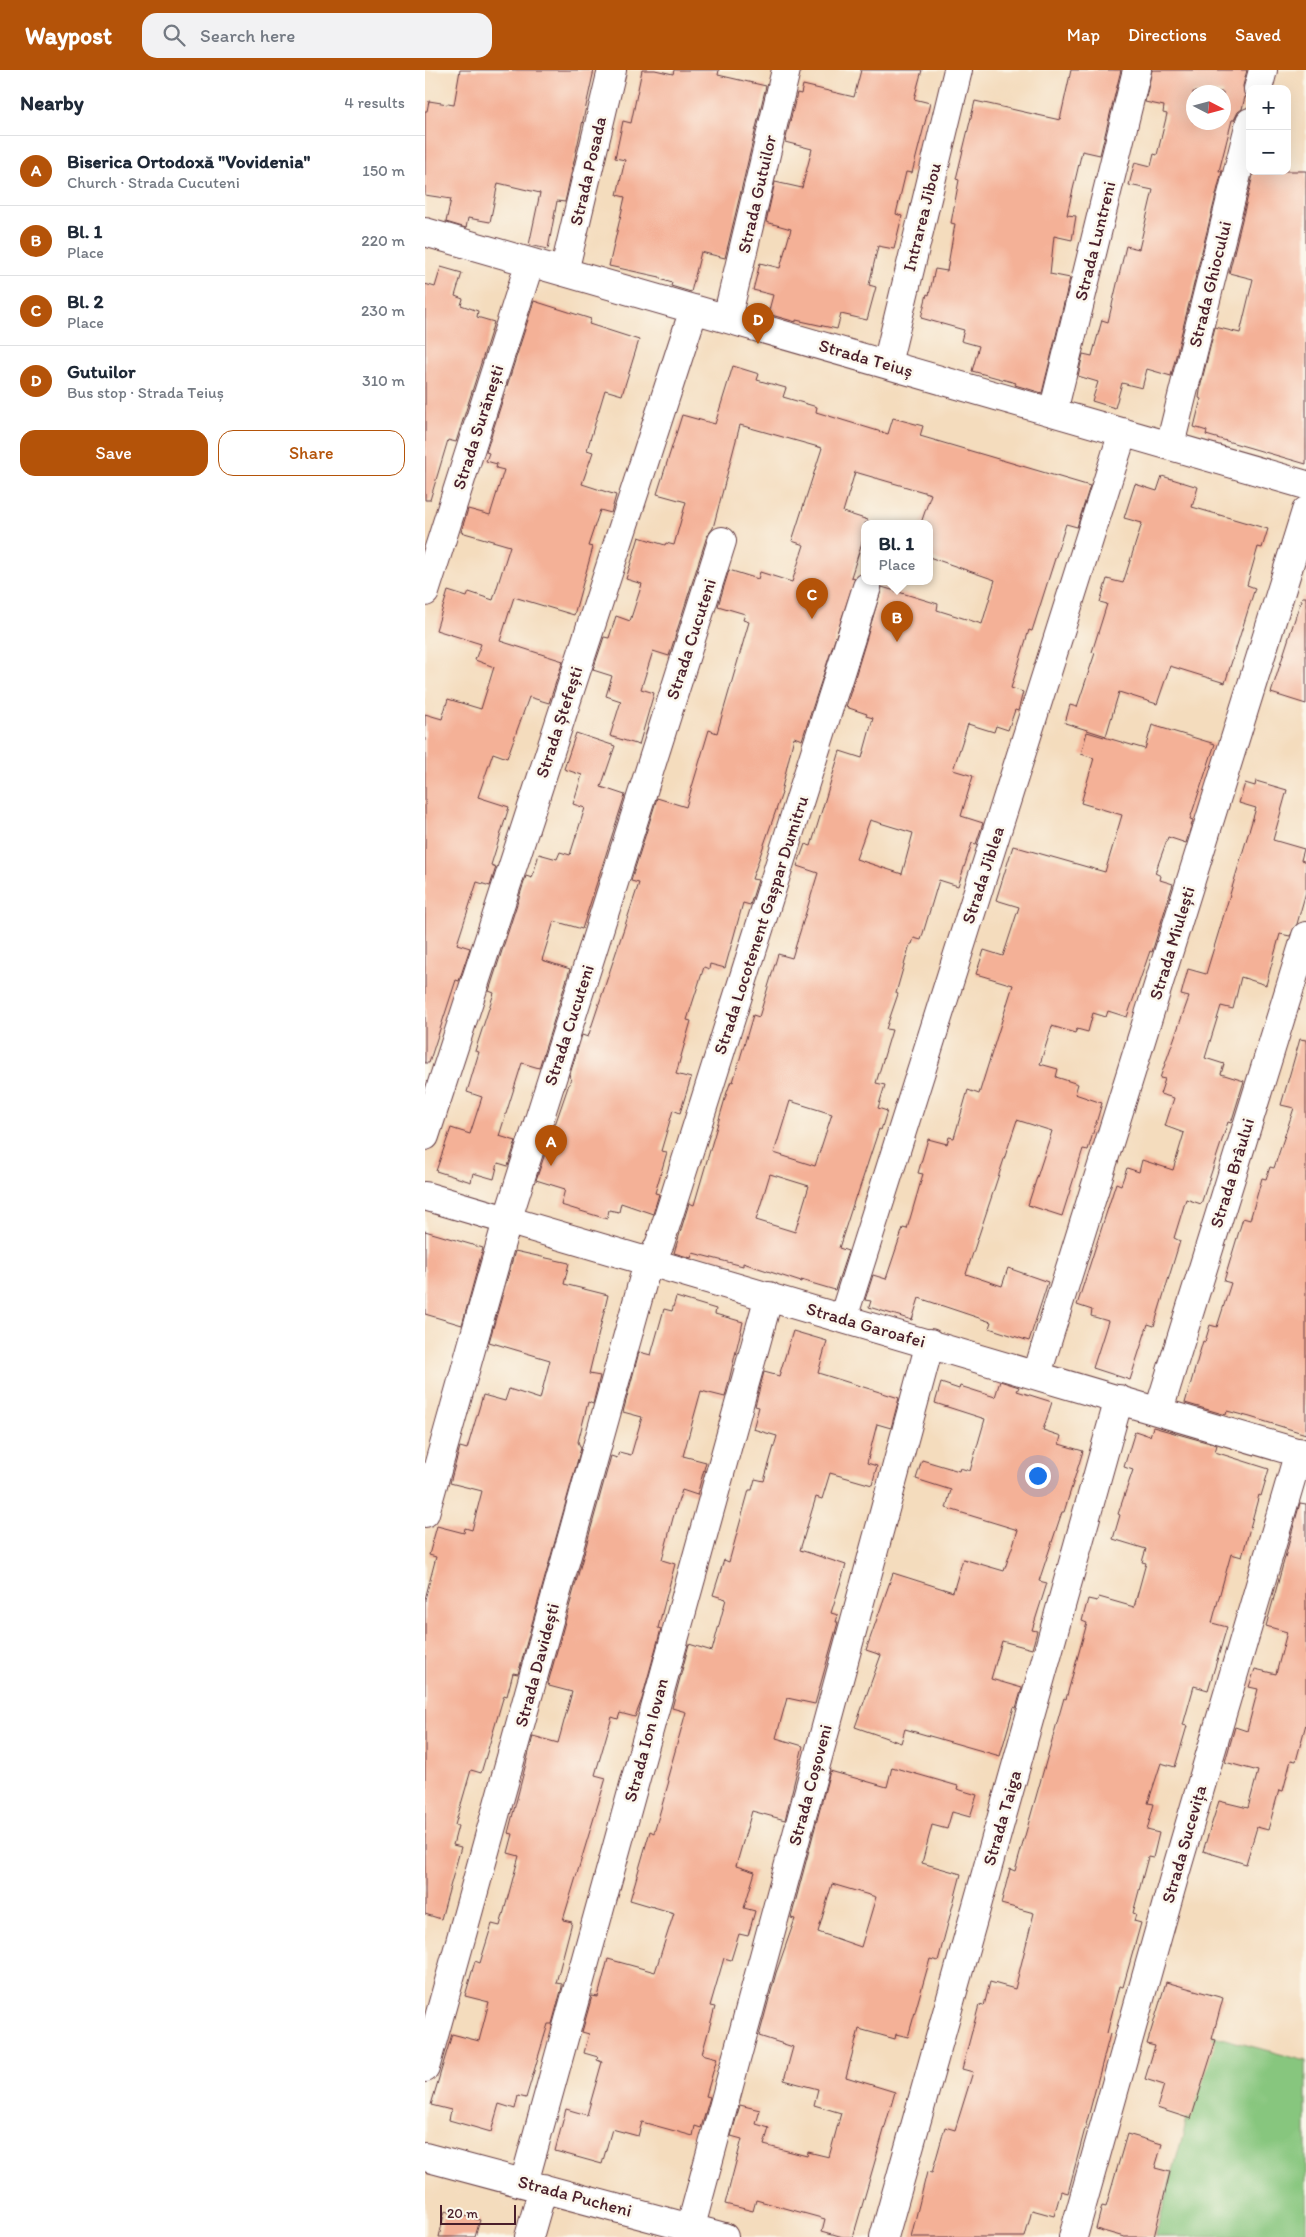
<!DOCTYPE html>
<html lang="en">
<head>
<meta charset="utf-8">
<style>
  body { margin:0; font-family:Itim,sans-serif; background:#f2f2f3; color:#1f2937 }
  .controls { position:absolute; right:15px; top:15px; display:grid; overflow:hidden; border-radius:10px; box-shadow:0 5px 20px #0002 }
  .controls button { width:45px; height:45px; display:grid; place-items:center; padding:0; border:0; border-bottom:1px solid #e0e1e3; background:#fff; color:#1f2937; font:25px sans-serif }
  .compass { position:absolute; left:761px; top:15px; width:45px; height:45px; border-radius:50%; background:#fff; box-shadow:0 5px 20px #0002; rotate:96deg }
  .scale { position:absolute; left:15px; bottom:12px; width:76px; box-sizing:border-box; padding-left:5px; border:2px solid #4a1f2b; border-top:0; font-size:14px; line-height:18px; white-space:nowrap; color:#4a1f2b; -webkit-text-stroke:4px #fbf7ec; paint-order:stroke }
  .you { position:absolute; left:612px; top:1405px; width:18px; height:18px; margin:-12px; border:4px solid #fff; border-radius:50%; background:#1a73e8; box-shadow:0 0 0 8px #1a73e833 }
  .badge { display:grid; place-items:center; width:32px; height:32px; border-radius:50%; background:#b45309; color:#fff; font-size:16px; font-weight:700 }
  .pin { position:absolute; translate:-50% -41px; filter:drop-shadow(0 1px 2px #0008) }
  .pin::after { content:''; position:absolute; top:26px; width:18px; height:15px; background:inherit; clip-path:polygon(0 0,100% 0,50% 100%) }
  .popup { position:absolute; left:436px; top:450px; width:72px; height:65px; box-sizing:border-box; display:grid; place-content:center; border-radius:10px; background:#fff; filter:drop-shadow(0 1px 4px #0005); font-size:16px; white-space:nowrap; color:#747a83 }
  .popup b { font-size:19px; color:#1f2937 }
  .popup::after { content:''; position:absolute; left:50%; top:100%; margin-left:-10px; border:10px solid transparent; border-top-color:#fff }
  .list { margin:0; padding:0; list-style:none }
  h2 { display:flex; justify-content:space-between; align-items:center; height:65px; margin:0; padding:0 20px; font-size:21px }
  h2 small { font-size:16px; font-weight:400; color:#747a83 }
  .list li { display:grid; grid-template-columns:32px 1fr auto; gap:15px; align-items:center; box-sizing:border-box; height:70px; padding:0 20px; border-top:1px solid #e0e1e3 }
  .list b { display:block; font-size:19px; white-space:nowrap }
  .list p { margin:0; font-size:16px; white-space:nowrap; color:#747a83 }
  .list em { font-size:16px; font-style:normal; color:#747a83 }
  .actions { display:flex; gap:10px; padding:15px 20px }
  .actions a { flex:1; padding:11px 0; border:1px solid #b45309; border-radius:15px; text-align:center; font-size:18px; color:#b45309 }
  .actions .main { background:#b45309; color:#fff }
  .icon { flex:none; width:28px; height:28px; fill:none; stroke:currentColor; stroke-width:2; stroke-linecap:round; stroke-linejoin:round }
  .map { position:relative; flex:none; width:881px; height:2167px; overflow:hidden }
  header { display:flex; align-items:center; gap:30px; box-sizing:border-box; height:70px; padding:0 25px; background:#b45309; color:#fff }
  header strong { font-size:24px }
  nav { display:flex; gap:28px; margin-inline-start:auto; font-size:18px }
  .search { width:350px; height:45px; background:#f2f2f3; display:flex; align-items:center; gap:12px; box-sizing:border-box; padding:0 18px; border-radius:15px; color:#747a83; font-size:19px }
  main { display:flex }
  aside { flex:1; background:#fff }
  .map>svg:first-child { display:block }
  .green { fill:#87c67e; stroke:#687254 }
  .building { fill:#f4b197; fill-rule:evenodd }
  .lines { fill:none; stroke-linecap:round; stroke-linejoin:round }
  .minor-casing { stroke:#643b41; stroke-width:30 }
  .minor { stroke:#fff; stroke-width:28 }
  .labels { text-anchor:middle; stroke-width:5; stroke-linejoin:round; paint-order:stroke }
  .street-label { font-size:18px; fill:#4a1f2b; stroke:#fbf7ec }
</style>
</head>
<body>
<header>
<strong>Waypost</strong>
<div class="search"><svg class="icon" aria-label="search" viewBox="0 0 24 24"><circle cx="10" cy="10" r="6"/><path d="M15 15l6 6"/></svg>Search here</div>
<nav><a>Map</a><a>Directions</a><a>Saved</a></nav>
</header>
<main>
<aside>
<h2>Nearby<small>4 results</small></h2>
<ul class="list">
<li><span class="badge">A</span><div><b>Biserica Ortodoxă &quot;Vovidenia&quot;</b><p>Church · Strada Cucuteni</p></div><em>150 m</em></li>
<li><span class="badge">B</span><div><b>Bl. 1</b><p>Place</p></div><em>220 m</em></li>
<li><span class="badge">C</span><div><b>Bl. 2</b><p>Place</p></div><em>230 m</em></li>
<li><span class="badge">D</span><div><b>Gutuilor</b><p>Bus stop · Strada Teiuș</p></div><em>310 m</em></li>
</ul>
<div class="actions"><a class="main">Save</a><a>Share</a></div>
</aside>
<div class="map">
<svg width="881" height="2167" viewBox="0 0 881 2167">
  <rect width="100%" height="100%" fill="#fbf7ec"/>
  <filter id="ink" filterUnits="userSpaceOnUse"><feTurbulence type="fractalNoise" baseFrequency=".02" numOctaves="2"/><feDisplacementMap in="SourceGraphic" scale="10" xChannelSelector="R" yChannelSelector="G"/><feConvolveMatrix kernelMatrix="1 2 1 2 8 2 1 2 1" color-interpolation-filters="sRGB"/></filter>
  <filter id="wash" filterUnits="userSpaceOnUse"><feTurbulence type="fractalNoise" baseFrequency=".0096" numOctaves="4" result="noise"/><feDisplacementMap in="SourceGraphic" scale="20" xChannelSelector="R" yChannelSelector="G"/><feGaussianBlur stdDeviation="1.12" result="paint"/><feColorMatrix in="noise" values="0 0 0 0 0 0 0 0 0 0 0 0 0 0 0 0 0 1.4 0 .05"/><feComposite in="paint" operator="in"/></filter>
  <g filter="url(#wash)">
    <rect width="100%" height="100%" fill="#f4dcbd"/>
    <path class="green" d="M785,1965L881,1991V2167H730Z"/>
    <g id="blocks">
      <path class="building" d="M35,0H169L140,132L132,131L123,179L104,175L115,123L73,113L65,152L43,148L41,158L21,152L26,129L0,125V41H2L4,31L29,35Z
        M217,0H230L248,4L249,0H294L293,5L341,16L300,188L276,182L266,222L246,216L247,213L235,209V207L184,196L200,127L192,125L200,90L190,88L198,51L206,53Z
        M436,0H497L489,29L505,33L487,103L481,102L471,144L477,146L469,179L453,176L444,215L451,217L442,250L416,244L412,259L371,250V252L343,244L348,225L328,220L335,193L355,198L366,159L341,152L350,112L377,118L387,79L360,72L372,23L376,24L378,15L429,27Z
        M646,0H696L675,85L657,81L642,145L651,146L647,170L629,166L625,204L645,208L617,323L590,315L591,313L547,301L554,276L536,271L539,260L496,248L502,224L504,225L510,199L522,201L530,154L526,153L534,110L531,109L550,31L635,50Z
        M727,0H822L818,16L820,27L817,39L813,42L809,50H807L794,101H797L746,306L722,299L717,318L697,313L690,338L667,331L673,312L653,306L658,284L667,286L677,250L683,252L701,176L714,179L728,120L704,115L710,92L726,96L729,84L732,85L742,44L738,43L739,36L720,32ZM768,22H798V52H768Z
        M829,101H881V394L781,365L782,361L769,357L776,329L774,328L776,314L790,257L815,263L828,209L804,203Z
        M16,197L37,203L30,226L38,229L36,235L53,241L52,247L69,252L31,372L23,370L5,430H0V214L10,217Z
        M109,231L166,249L164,254L214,270L197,325L180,320L162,380L168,382L157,414L191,425L186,443L175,440L163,476L168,477L149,545L89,527L75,571L138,591L124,633L104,627L82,688L68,683L53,727L84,737L66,795L71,797L65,816L52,812L32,874L45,878L34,911L31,910L4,993H0V644L17,649L23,629L56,639L69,597L50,590L56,574L11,560L23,521L42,527L44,522L68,530L85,476L36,462L43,439L65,445L79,400L71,398L72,394L61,391L64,383L61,382Z
        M308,296L334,304L332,310L361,318L358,327L392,337L391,342L463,364L468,348L498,356L495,366L665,416L652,457L641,454L607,561L604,560L586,618L598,622L593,641L590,640L583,660L571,656L569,662L543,654L528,700L548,706L536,746L558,753L551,774L547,773L533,816L514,810L496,870L489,868L487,874H485L471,923L473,924L461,959L467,960L451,1013L460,1015L453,1038L462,1041L456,1060L454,1059L432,1126L431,1125L414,1178L423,1181L410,1220L376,1210V1212L318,1193V1196L268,1183L266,1188L249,1183L264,1133L269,1135L302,1022L306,1011L308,1012L328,945L334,947L353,884L367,888L393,803L372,796L380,774L386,776L415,681L437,688L448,648L441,646L442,644L421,637L457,517L513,534L512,540L557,554L570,510L504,487V453H496L506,424L430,402L418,442L443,450V453H440V463L426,507L430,508L377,670L369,667L356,722L357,723L327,809L333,810L325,835L318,833L300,898L285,894L284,899L279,897L262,950L266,951L251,1004L266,1008L255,1043L248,1040L236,1081L242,1082L230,1123L234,1124L228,1144L196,1133L194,1142L184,1140L182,1149L136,1135L140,1119L111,1110L146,1008L144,1007L157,965L163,967L214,813L206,811L232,728L261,737L284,660L292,663L324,552L318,550L320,544L293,536L304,500L333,509L335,502L367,512L379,475L367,471L397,378L315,355L288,458L282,466L244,586L228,581L216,619L229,623L214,675L185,666L196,631L181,626L187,606L168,600L179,567L184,568L191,546L205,551L217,514L201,509L214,467L240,475L241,473L249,475L261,432L232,424L257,345L290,354ZM445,750L488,763L477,804L431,789ZM365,1031L407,1044L390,1096L349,1083ZM345,1104L384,1116L370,1162L331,1150Z
        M737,406L773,417L767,437L843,459L837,478L833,477L822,515L830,518L800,613L745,596L732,634L694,622L681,666L640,653L645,635L652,637L670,583L667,582L682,534L675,532L682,509L698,513L717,453L699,448L710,414L732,421Z
        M877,527H881V634L846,623Z
        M727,655L790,674L765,749L768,750L761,773L743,767L730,803L736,806L735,810L748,814L727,882L725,881L702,947L683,941L681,947L668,943L663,962L652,959L650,963L627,956L615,994L633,999L631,1007L653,1014L650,1024L677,1033L663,1080L658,1079L637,1146L603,1135L627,1061L592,1050L541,1204L577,1216L583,1198L623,1212L604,1271L564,1258L566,1252L494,1228L487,1250L444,1237L446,1231L440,1230L448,1205L461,1209L478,1158L482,1159L498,1104L493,1103L503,1069L522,1074L524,1067L529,1068L543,1020L554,1024L588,915L551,904L559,880L578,886L594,837L571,830L588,776L680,802L697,745L656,733L669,688L656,684L662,662L720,679Z
        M151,663L190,676L176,717L200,725L157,859L129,851L117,890L145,899L114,998L97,993L74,1066L91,1071L83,1096L73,1093L69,1109L48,1103L46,1112L11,1101L26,1058L45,1064L57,1027L42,1022L54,982L50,981L69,923L64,921L101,806L107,808L114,784L132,789L135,782L145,785L160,738L148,734L157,705L139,699Z
        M831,711L862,720L848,770L879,779L876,790L881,792V822L872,854L865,866L855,864L841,915L816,907L808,939L796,936L780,988L799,994L796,1004L819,1011L806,1053L803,1052L776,1134L761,1129L749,1168L755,1171L729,1256L723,1254L705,1310L668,1298L683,1251L666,1246L667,1240L652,1235L691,1113L696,1115L702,1098L714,1102L717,1090L748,1100L759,1063L740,1056L749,1028L735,1024L740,1009L735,1008L764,927L756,925L763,899L781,904L831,738L814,733L820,713L830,716Z
        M875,969L881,970V1364L825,1347L802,1341L801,1345L760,1333L778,1271L780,1272L785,1255L792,1257L806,1213L799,1211L818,1148L825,1150L837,1108L841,1109L845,1097L849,1098L869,1038L856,1035Z
        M0,1161L58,1178L37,1255L0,1244Z
        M90,1181L144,1193L139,1214L183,1225L164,1304L175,1306L168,1334L163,1332L153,1372L156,1378L93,1604L88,1603L82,1626L79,1625L56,1703L46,1700L30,1755L33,1756L28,1775L36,1777L16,1849L0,1844V1529L11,1487L4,1485L12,1456L39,1463L40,1458L47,1460L57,1421L25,1413L35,1377L42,1379L58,1325L80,1331L84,1319L115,1329L125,1290L64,1272Z
        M251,1227L291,1239L290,1244L318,1252L300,1327L276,1321L258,1386L281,1392L272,1425L257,1420L248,1448L237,1490L250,1494L233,1558L236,1559L217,1629L210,1647L195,1643L193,1649L187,1647L170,1705L181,1708L138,1850L147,1852L131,1913L137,1914V1917L127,1954H123L101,2028L93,2026L90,2039L74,2034L66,2062L24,2050L26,2040L6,2035L27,1964L54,1971L64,1932L40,1926L50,1891L55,1893L67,1854L75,1856L94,1786L83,1783L88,1764L83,1763L103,1686L108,1666L133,1673L147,1622L124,1616L123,1613L186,1386L192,1388L194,1382L206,1385L217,1347L198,1342L214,1282L226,1285L239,1239L247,1241Z
        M368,1261L402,1271L393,1303L474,1328L466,1358L452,1354L442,1393L452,1396L447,1415L405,1403L397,1429L391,1427L375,1480L421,1495L406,1543L413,1545L411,1552H413L390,1634L362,1628L351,1668L378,1676L360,1750L327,1741L311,1796L330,1802L319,1838L330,1841L323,1866L314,1864L306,1890L299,1888L285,1936L290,1937L277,1984L292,1988L281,2026L285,2027L276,2058L270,2056L268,2066L217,2052L213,2066L187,2059L177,2094L130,2081L141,2039L162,2045L177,1992L172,1990L173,1987L159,1983L164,1964L157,1962L167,1926L173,1927L183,1889L230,1902L249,1843L205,1830L225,1761L229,1763L244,1711L242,1710L261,1642L247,1638L264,1574L287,1581L301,1529L288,1525L299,1490L304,1492L324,1420H327L330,1409L339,1411L352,1366L328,1359L334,1337L330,1336L339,1302L354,1306Z
        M575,1311L594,1317L592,1321L627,1332L618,1360L636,1366L634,1374L658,1381L639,1442H637L614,1511L622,1513L607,1560L612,1561L607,1579L577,1571L566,1609L597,1618L591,1638L589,1637L575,1686L480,1659L476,1673L430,1657L456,1585L441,1580L468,1503L528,1522L538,1489L579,1501L593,1460L521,1438L526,1420L491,1409L497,1390L534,1401L535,1398L545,1401L560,1349L510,1333L516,1313L534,1319L535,1316L570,1327Z
        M728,1357L792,1375L790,1382L844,1399L836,1426L834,1425L817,1487L806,1484L791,1538L787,1553L802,1557L783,1620L769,1616L758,1655L762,1656L750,1697L736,1693L723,1733L729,1734L722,1760L734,1763L728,1788L723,1787L708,1843L711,1844L709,1851L716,1853L698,1917L694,1916L682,1963L685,1964L643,2123L636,2121L629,2146L607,2140L600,2167H486L502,2102L507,2103L520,2057L530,2060L548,2002L537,1999L554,1935L559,1936L565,1912L590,1919L609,1843L576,1834L585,1799L590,1801L639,1628L641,1629L662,1553L657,1551L663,1529L672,1531L674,1527L709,1537L721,1493L717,1492L721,1479L688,1469L695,1445L693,1444L708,1400L699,1397L710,1361L725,1366Z
        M875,1433L881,1434V1654L871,1691L866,1690L858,1721L854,1720L843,1760L832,1757L821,1794L778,1781L794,1731L823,1738L833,1701L800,1692L810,1657L822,1661L833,1619L824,1617L830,1599L851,1604L862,1562L841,1556Z
        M467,1697L533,1716L532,1719L552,1725L545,1747L527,1742L522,1759L507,1755L497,1793L536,1804L513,1891L505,1889L483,1967L471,1964L470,1969L434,1959L421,2007L470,2022L428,2167H418L397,2161L400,2149L331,2130L328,2141L300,2134L317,2069L306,2066L315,2035L335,2040L331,2054L344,2058L339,2075L382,2086L383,2082L404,2087L416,2043L389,2035L393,2019L359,2010L368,1977L334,1966L351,1903L370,1849L366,1848L405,1701L462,1717ZM407,1814L451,1827L436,1877L393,1862Z
        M741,1912L798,1928L787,1969L791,1970L766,2049L732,2038L739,2015L720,2009L730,1976L722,1974Z
        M702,2064L737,2074L730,2098L745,2102L729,2167H699L671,2159L677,2136L681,2137Z
        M20,2141L55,2150L50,2167H14Z"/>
    </g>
  </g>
  <g filter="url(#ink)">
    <use href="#blocks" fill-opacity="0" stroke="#643b41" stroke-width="1"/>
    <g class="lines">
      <g class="minor-casing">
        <path id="minor" d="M833,19L838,0
          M0,162L881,415
          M139,202L187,0
          M302,248L361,0
          M462,294L533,0
          M628,342L712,0
          M745,375L825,52
          M0,522L105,192
          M0,1066L269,239
          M0,1126L881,1385
          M418,1248L698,362
          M612,1304L881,441
          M734,1340L881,866
          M0,1443L82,1151L297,471
          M0,1998L219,1207L235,1173L442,517
          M0,2087L299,2167
          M99,2113L344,1226
          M104,2167L118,2118
          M263,2167L505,1273
          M459,2167L694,1329
          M648,2167L750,1804L874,1382"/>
      </g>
      <use href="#minor" class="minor"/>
    </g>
  </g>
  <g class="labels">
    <g class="street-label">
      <text transform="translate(163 101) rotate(-77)" y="6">Strada Posada</text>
      <text transform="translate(332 124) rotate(-77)" y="6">Strada Gutuilor</text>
      <text transform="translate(497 147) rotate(-76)" y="6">Intrarea Jibou</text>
      <text transform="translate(670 171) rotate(-76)" y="6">Strada Luntreni</text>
      <text transform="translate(785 214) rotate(-76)" y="6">Strada Ghiocului</text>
      <text transform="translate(441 288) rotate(16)" y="6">Strada Teiuș</text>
      <text transform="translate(53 357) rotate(-72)" y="6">Strada Surănești</text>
      <text transform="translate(266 569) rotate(-72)" y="6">Strada Cucuteni</text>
      <text transform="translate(134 652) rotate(-72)" y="6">Strada Ștefești</text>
      <text transform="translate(558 805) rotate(-72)" y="6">Strada Jiblea</text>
      <text transform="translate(336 855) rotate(-72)" y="6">Strada Locotenent Gașpar Dumitru</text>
      <text transform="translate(747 873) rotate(-73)" y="6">Strada Miulești</text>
      <text transform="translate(144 955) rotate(-72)" y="6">Strada Cucuteni</text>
      <text transform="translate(807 1103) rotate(-73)" y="6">Strada Brâului</text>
      <text transform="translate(441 1255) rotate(16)" y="6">Strada Garoafei</text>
      <text transform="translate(112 1595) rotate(-75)" y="6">Strada Davidești</text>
      <text transform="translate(221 1670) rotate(-75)" y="6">Strada Ion Iovan</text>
      <text transform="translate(385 1715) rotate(-75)" y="6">Strada Coșoveni</text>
      <text transform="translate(577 1748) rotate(-74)" y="6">Strada Taiga</text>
      <text transform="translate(759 1774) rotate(-74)" y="6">Strada Sucevița</text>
      <text transform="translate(150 2126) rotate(15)" y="6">Strada Pucheni</text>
    </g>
  </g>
</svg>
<div class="controls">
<button>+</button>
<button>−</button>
</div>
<svg class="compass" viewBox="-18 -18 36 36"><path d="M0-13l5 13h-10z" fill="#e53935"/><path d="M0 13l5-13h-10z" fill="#747a83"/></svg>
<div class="scale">20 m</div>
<div class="you"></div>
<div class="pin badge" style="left:126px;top:1096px">A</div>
<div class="pin badge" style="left:472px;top:572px">B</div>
<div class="popup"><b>Bl. 1</b>Place</div>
<div class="pin badge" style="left:387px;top:549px">C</div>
<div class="pin badge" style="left:333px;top:274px">D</div>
</div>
</main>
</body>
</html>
